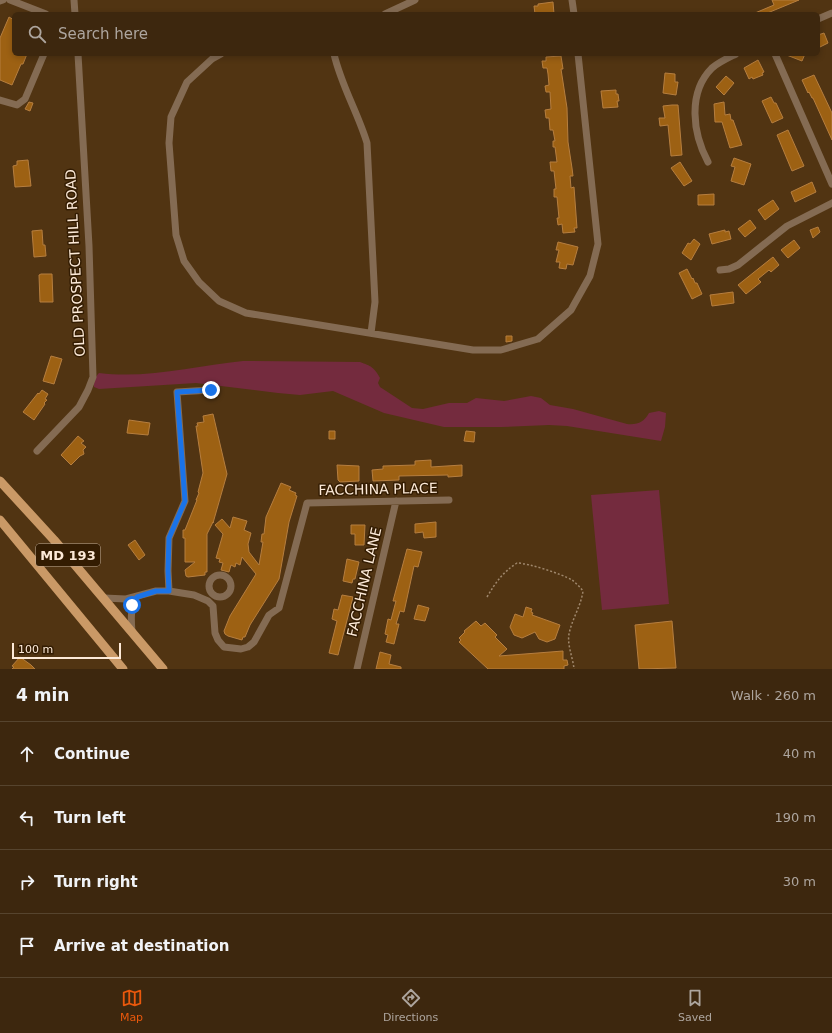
<!DOCTYPE html>
<html lang="en">
<head>
<meta charset="utf-8">
<style>
  body { margin:0; font-family:"DejaVu Sans",sans-serif; background:#48331c; color:#f1f3f6 }
  .scale { position:absolute; left:12px; bottom:10px; width:109px; box-sizing:border-box; padding-left:4px; border:2px solid #fdead8; border-top:0; font-size:11px; line-height:14px; white-space:nowrap; color:#fdead8; -webkit-text-stroke:3px #331c02; paint-order:stroke }
  .stop { position:absolute; width:12px; height:12px; margin:-9px; border:3px solid #1a73e8; border-radius:50%; background:#fff }
  .stop.end { background:#1a73e8; border-color:#fff; box-shadow:0 1px 4px #0008 }
  .list { margin:0; padding:0; list-style:none }
  h2 { display:flex; justify-content:space-between; align-items:center; height:52px; margin:0; padding:0 16px; font-size:17px }
  h2 small { font-size:13px; font-weight:400; color:#ada59e }
  .list li { display:grid; grid-template-columns:26px 1fr auto; gap:12px; align-items:center; box-sizing:border-box; height:64px; padding:0 16px; border-top:1px solid #56442e }
  .list b { display:block; font-size:15px; white-space:nowrap }
  .list em { font-size:13px; font-style:normal; color:#ada59e }
  .icon { flex:none; width:22px; height:22px; fill:none; stroke:currentColor; stroke-width:2; stroke-linecap:round; stroke-linejoin:round }
  .map { position:relative; flex:none; width:832px; height:669px; overflow:hidden }
  .search { position:absolute; background:#3d270e; box-shadow:0 2px 6px #0003; left:12px; right:12px; top:12px; height:44px; display:flex; align-items:center; gap:10px; box-sizing:border-box; padding:0 14px; border-radius:6px; color:#ada59e; font-size:15px }
  .sheet { height:308px; background:#3d270e }
  nav { display:flex; justify-content:space-around; align-items:center; box-sizing:border-box; height:56px; border-top:1px solid #56442e; background:#3d270e; font-size:11px; color:#ada59e }
  nav a { display:grid; justify-items:center; gap:2px }
  nav .on { color:#ea580c }
  .map>svg:first-child { display:block }
  .green { fill:#742b3e }
  .building { fill:#9d6113; stroke:#b67e3f }
  .lines { fill:none; stroke-linecap:round; stroke-linejoin:round }
  .path { stroke:#9f876c; stroke-width:1.5; stroke-dasharray:2 2; stroke-linecap:butt }
  .minor { stroke:#846b53; stroke-width:7 }
  .major { stroke:#ca9966; stroke-width:9 }
  .route { stroke:#1a73e8; stroke-width:5 }
  .labels { text-anchor:middle; stroke-width:3; stroke-linejoin:round; paint-order:stroke }
  .shield { fill:#331c02; stroke:#c0ac98; stroke-width:1 }
  .shield-label { font-size:13px; font-weight:bold; fill:#fdead8 }
  .street-label { font-size:14px; fill:#fdead8; stroke:#331c02 }
</style>
</head>
<body>
<div class="map">
<svg width="832" height="669" viewBox="0 0 832 669">
  <rect width="100%" height="100%" fill="#513412"/>
  <path class="green" d="M243,361L360,362C371,366 374,367 380,378L378,383L380,387L412,408L423,409L449,403H467L476,398L504,401L531,396L541,398L550,405L573,409L627,424C638,425 644,422 649,413L659,411L666,413L665,427L661,441L567,426L549,425L501,427H444L384,413L333,391L300,395L278,393L196,383L99,389L94,387C94,381 95,377 99,373C147,379 196,366 243,361Z
    M659,490L669,604L602,610L591,495Z"/>
  <path class="building" d="M772,0H799L765,14H755V13L774,5Z
    M553,2L554,14H535L534,6H538V4Z
    M9,17L14,20V54H27L23,64H21L12,85L0,80V38Z
    M824,33L828,43L818,48V35Z
    M784,54H805L802,61Z
    M561,56L563,69H561L567,108L568,142L572,168L573,176H570L571,188L574,187L577,228H574L575,232L563,233L562,224L558,225L557,218H559L557,197H554V189H556L554,171H551L550,162H557L555,147H553V141H555L553,130H550L549,118H546L545,110L551,109L550,92H546L545,86L549,85L548,74L547,68H543L542,61H546V57Z
    M758,60L764,72L762,73L763,75L753,79L752,77L749,79L744,68Z
    M665,73L675,74V82H678L676,95L663,93Z
    M814,75L832,113V140L813,98H812L809,92L808,93L802,80Z
    M726,76L734,83L724,95L716,87Z
    M616,90V94H618L619,101H617L618,107L603,108L601,91Z
    M771,97L774,103H776L783,118L772,123L762,101Z
    M29,102L33,103L30,111L25,109Z
    M724,102L725,115L730,114L731,120H733L742,145L730,148L722,122H715L714,104Z
    M672,105H678L682,155L671,156L668,125L660,126L659,118H665L663,106Z
    M788,130L804,166L792,171L777,135Z
    M734,158L751,164L744,185L731,181L735,167L731,166Z
    M28,160L31,186L15,187L13,166L17,165V161Z
    M680,162L692,181L684,186L671,168Z
    M812,182L816,192L795,202L791,192Z
    M714,194V205H698V195Z
    M773,200L779,209L765,220L758,210Z
    M750,220L756,228L745,237L738,229Z
    M818,227L820,232L813,238L810,230Z
    M42,230L43,245H45L46,256L34,257L32,231Z
    M725,230V232L729,231L731,239L712,244L709,234Z
    M694,239L700,244L691,260L682,253L688,243L690,244Z
    M794,240L800,248L788,258L781,250Z
    M558,242L578,247L573,265L567,264L566,269L559,268L560,262H556L559,250H556Z
    M773,257L779,265L771,272L769,270L758,279L761,282L746,294L738,285Z
    M687,269L692,279L693,278L695,283H697L702,294L692,299L679,273Z
    M41,274H52L53,302H40L39,275Z
    M733,292L734,303L712,306L710,295Z
    M506,336H512V341L506,342Z
    M51,356L62,359L54,384L43,381Z
    M42,390L48,394L45,399L47,400L44,403L45,404L34,420L23,412L38,393L39,394Z
    M213,414L227,474L213,523V522L207,534V572H205V575L188,577L186,576L185,570L195,562H185V538H183V530H185L197,500H196L199,493L198,492L203,473L196,426H198L197,423L204,422L203,416Z
    M129,420L150,423L148,435L127,433Z
    M329,431H335V439H329Z
    M466,431L475,432L474,442L464,441Z
    M78,436L84,441L81,443L86,447L83,450L84,454L80,456L71,465L61,455Z
    M431,460V467L462,465V476L448,477V475L399,476V480L373,481L372,470L383,469V466L415,465V461Z
    M337,465L359,466V481L340,482L338,480Z
    M281,483L291,487L289,490L296,493L295,495L297,496L289,522L279,579L250,625L245,637H243L242,640L228,636L225,634L224,631L230,616L256,574L242,557L240,565L236,563L235,567L231,565L229,572L221,570L223,563L219,562L220,559L216,558L223,534L215,525L222,519L230,528L233,517L247,521L244,530L251,533L248,544L249,552L259,565L263,542H261L262,534H264L266,517Z
    M436,522V537L424,538L423,532L415,533V524Z
    M351,525H365L364,545H355V534H351Z
    M135,540L145,555L139,560L128,545Z
    M407,549L422,552L418,567L414,566L404,612L400,611L396,624H399L394,644L386,642L388,635L385,634L388,619L391,620L396,601H393Z
    M347,559L359,562L355,579H353L352,583L343,581Z
    M342,595L353,597L338,655L329,653L337,621L332,619L334,609L338,610Z
    M418,605L429,608L425,621L414,619Z
    M526,607L532,609L531,612L533,613L532,615L560,625L555,639L547,642L539,639L535,632L522,638L514,635L510,627L515,614L523,617Z
    M476,621L481,626L485,623L497,635L495,637L507,649L499,656L563,651V660H567L568,665L564,666V669H488L459,642L461,640L459,638L465,632L464,631Z
    M672,621L676,668L639,669L635,625Z
    M380,652L391,655L389,664L401,667V669H376Z
    M20,657L31,665L35,669H12L14,667L12,666Z"/>
  <g class="lines">
    <path class="path" d="M487,597C496,582 502,573 517,563C528,563 562,574 572,580C576,583 580,587 583,591C581,606 572,619 569,634C567,645 573,658 574,669"/>
    <path class="minor" d="M10,0L46,14
      M74,0L75,14
      M572,0L574,14
      M0,1L3,0
      M385,14L415,0
      M818,19L832,13
      M221,54L212,59L187,82L171,117L169,143L176,235L184,261L199,282L219,301L246,313L473,350H501L538,339L571,310L590,276L598,244L578,54
      M334,54C341,85 358,113 367,143L375,302L371,333
      M775,54L832,184
      M0,100L17,105L25,99L44,54
      M708,162C693,134 687,93 712,68C719,62 728,58 736,54
      M720,270L729,269L738,265L787,226L832,203
      M37,451L79,407L88,390L93,377L89,246L78,54
      M209 586a11 11 0 1 1 22 0a11 11 0 1 1-22 0Z
      M169,591L168,571L169,538L185,501L177,392L211,390
      M104,598L126,599L156,591H169L194,595L208,601L213,606L215,633L218,640L224,647L241,649L248,647L254,642L269,615L279,608L307,503L449,500
      M132,632C131,619 130,609 137,597
      M357,669L396,501"/>
    <path class="major" d="M0,481L54,540L163,669
      M0,520L123,669"/>
  </g>
  <g class="lines">
    <path class="route" d="M132,605L137,597L156,591H169L168,571L169,538L185,501L177,392L211,390"/>
  </g>
  <g class="labels">
    <rect class="shield" x="36" y="544" width="64" height="22" rx="3"/>
    <g class="shield-label">
      <text x="68" y="560">MD 193</text>
    </g>
    <g class="street-label">
      <text transform="translate(75 263) rotate(-93)" y="5">OLD PROSPECT HILL ROAD</text>
      <text transform="translate(378 489) rotate(-1)" y="5">FACCHINA PLACE</text>
      <text transform="translate(364 582) rotate(-77)" y="5">FACCHINA LANE</text>
    </g>
  </g>
</svg>
<div class="scale">100 m</div>
<div class="stop" style="left:132px;top:605px"></div>
<div class="stop end" style="left:211px;top:390px"></div>
<div class="search"><svg class="icon" aria-label="search" viewBox="0 0 24 24"><circle cx="10" cy="10" r="6"/><path d="M15 15l6 6"/></svg>Search here</div>
</div>
<section class="sheet">
<h2>4 min<small>Walk · 260 m</small></h2>
<ul class="list">
<li><svg class="icon" aria-label="ahead" viewBox="0 0 24 24"><path d="M12 20V5M6 11l6-6 6 6"/></svg><div><b>Continue</b></div><em>40 m</em></li>
<li><svg class="icon" aria-label="left" viewBox="0 0 24 24"><path d="M17 20v-9H6M10 6l-5 5 5 5"/></svg><div><b>Turn left</b></div><em>190 m</em></li>
<li><svg class="icon" aria-label="right" viewBox="0 0 24 24"><path d="M7 20v-9h11M14 6l5 5-5 5"/></svg><div><b>Turn right</b></div><em>30 m</em></li>
<li><svg class="icon" aria-label="arrive" viewBox="0 0 24 24"><path d="M6 21V4h12l-3 4 3 4H6"/></svg><div><b>Arrive at destination</b></div></li>
</ul>
</section>
<nav>
<a class="on"><svg class="icon" aria-label="map" viewBox="0 0 24 24"><path d="M3 6l6-2 6 2 6-2v14l-6 2-6-2-6 2zM9 4v14M15 6v14"/></svg>Map</a>
<a><svg class="icon" aria-label="directions" viewBox="0 0 24 24"><path d="M12 3l9 9-9 9-9-9zM9 14v-3h6M13 9l2 2-2 2"/></svg>Directions</a>
<a><svg class="icon" aria-label="saved" viewBox="0 0 24 24"><path d="M7 4h10v16l-5-4-5 4z"/></svg>Saved</a>
</nav>
</body>
</html>
